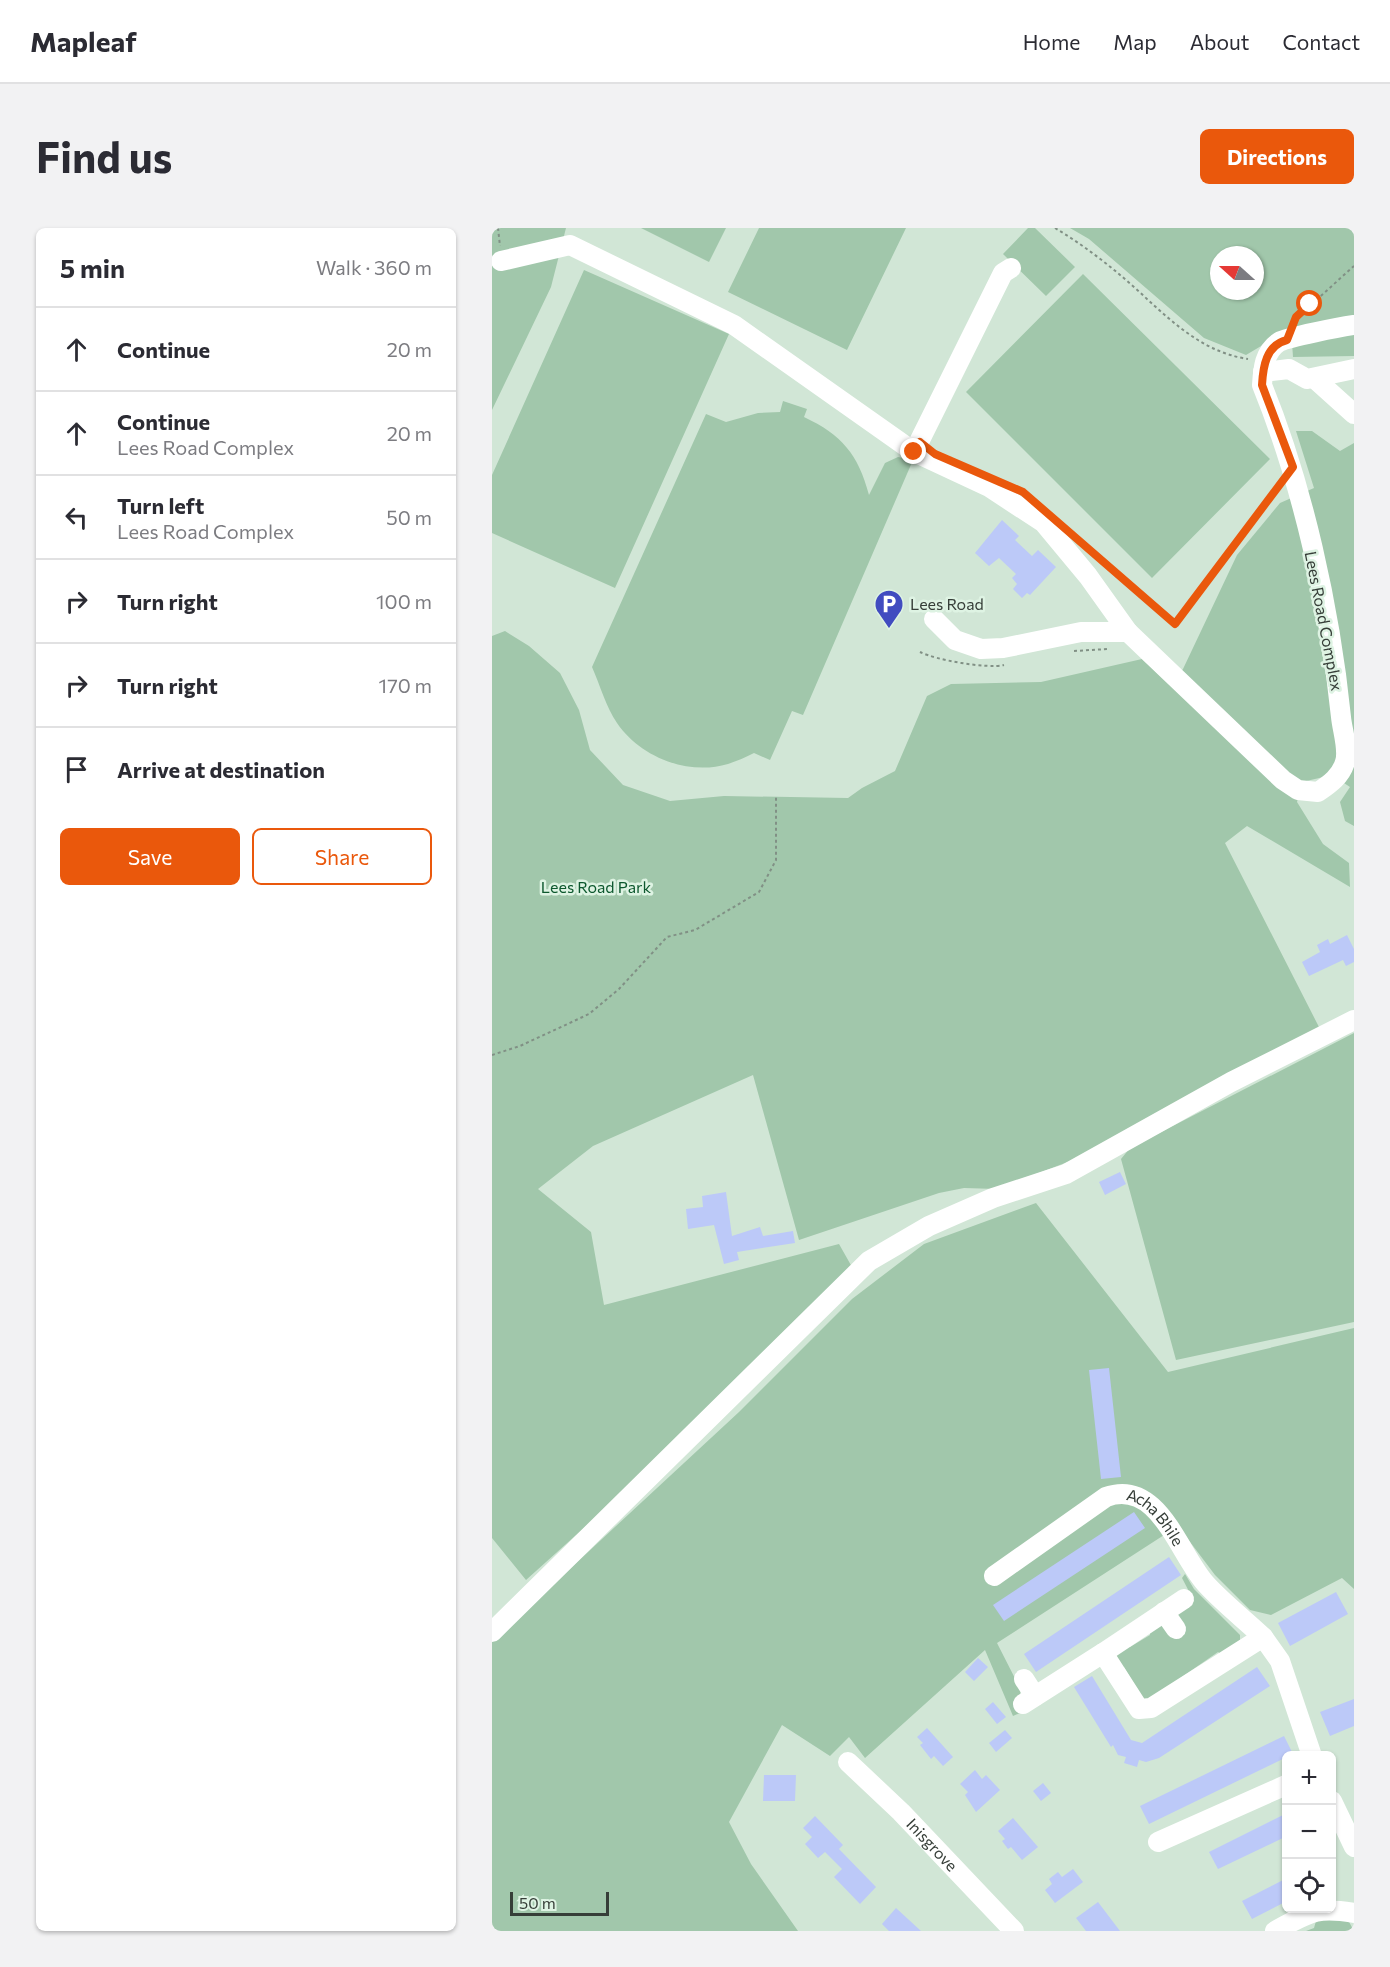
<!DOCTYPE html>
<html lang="en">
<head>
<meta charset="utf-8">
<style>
  body { margin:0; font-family:Commissioner,sans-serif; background:#f2f2f3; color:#2b2b33 }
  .controls { position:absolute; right:18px; bottom:18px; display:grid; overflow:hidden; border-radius:9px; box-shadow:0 2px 4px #0004 }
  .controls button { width:54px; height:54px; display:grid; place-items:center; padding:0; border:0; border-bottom:2px solid #e1e1e2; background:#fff; color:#2b2b33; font:30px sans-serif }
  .compass { position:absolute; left:718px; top:18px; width:54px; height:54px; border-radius:50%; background:#fff; box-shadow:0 2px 4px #0004; rotate:291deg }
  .scale { position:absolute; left:18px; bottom:15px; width:99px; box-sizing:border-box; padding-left:6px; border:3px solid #363e38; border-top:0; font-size:16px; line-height:21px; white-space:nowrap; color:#363e38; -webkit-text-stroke:4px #def3e3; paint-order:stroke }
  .stop { position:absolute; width:18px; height:18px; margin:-14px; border:4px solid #ea580c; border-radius:50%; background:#fff }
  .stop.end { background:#ea580c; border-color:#fff; box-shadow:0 2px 6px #0008 }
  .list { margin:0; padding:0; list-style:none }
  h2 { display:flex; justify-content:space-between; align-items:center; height:78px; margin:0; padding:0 24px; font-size:26px }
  h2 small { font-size:20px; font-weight:400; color:#7c7c81 }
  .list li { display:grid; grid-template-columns:39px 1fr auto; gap:18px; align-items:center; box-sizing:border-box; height:84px; padding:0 24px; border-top:2px solid #e1e1e2 }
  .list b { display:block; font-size:22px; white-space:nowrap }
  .list p { margin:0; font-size:20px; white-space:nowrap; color:#7c7c81 }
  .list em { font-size:20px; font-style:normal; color:#7c7c81 }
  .actions { display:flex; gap:12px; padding:18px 24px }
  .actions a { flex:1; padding:14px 0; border:2px solid #ea580c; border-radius:9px; text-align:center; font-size:21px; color:#ea580c }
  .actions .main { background:#ea580c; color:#fff }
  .icon { flex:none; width:33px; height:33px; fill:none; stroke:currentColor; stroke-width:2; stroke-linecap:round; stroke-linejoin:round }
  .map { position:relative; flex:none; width:862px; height:1703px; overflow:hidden; border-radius:9px }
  header { display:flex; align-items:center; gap:36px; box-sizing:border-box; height:84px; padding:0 30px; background:#fff; border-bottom:2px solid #e1e1e2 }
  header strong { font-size:28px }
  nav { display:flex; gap:33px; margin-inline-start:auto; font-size:21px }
  .intro { display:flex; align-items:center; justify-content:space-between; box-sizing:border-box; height:144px; padding:0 36px }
  h1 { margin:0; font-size:42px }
  .button { padding:15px 27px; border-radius:9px; background:#ea580c; color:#fff; font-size:21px; font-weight:700 }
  main { display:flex; gap:36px; padding:0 36px }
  aside { flex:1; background:#fff; border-radius:9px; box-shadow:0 2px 4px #0004 }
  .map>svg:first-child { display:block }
  .green { fill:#a1c7ab; fill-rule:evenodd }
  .building { fill:#bcc9f8 }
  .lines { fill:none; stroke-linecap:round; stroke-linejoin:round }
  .path { stroke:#819085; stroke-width:2; stroke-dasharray:3 3; stroke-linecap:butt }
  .minor { stroke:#fff; stroke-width:20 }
  .route { stroke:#ea580c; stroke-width:8 }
  .labels { text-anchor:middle; stroke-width:5; stroke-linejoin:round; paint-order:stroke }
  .poi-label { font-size:16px; fill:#363e38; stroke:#def3e3; text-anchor:start }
  .street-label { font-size:16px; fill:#363e38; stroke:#def3e3 }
  .park-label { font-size:16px; fill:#0d582e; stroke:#def3e3 }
</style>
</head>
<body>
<header>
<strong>Mapleaf</strong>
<nav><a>Home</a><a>Map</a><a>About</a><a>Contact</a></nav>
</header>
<div class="intro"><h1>Find us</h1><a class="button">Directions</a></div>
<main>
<aside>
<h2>5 min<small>Walk · 360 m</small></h2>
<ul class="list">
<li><svg class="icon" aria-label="ahead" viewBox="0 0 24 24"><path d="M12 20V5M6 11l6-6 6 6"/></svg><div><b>Continue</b></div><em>20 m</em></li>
<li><svg class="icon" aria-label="ahead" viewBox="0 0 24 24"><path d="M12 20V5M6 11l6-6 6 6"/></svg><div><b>Continue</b><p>Lees Road Complex</p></div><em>20 m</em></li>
<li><svg class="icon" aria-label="left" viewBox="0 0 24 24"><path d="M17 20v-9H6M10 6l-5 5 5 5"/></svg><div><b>Turn left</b><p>Lees Road Complex</p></div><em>50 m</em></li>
<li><svg class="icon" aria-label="right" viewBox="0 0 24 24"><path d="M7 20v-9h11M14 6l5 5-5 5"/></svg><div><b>Turn right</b></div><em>100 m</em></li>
<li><svg class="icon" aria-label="right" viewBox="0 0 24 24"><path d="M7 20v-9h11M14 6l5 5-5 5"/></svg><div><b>Turn right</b></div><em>170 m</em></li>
<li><svg class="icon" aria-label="arrive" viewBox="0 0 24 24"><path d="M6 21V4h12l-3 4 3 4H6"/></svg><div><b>Arrive at destination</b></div></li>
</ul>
<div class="actions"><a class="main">Save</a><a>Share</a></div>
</aside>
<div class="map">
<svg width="862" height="1703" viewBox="0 0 862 1703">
  <rect width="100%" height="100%" fill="#d1e6d6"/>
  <path class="green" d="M0,0H74L59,59L0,182Z
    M149,0H234L217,34Z
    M267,0H414L355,122L236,64Z
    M536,0H543L583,39L554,68L511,26Z
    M578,0H862V128L801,129L799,100L754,127L712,110L597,11ZM727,27H763V63H727Z
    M92,42L237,106L123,360L0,305V247Z
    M591,46L778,231L660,350L474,164Z
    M291,173L315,181L312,189C350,207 366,226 377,267L393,235L406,229L421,232L311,487L300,483L278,532L262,525C254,529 245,533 236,536C196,548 148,529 125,495C114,479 108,457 100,439L214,186L234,194L266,185L288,184Z
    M804,203H820L848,223L862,215V598L853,593L848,574L858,559L840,547L810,554L805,574L831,616L857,635L858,659L755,598L733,615L828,801L586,930L505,961L472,960L447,965L307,1012L261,847L101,918L46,961L99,1004L112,1077L347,1016L360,1039L123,1272L34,1352L0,1310V408L13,403L37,418L68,445L87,482L98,522L131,557L178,573L232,568L356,570L370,560L403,543L435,468L459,456L549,454L650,431L678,457L691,441L745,327L788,275L822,260Z
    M862,805V1094L684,1132L629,931L638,920Z
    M544,975L676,1144L862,1100V1361L850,1350L779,1387L758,1382L723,1347L686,1298L505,1415L529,1462L527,1471L521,1474L528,1485L521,1488L493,1422L373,1530L357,1509L338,1528L290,1497L237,1594L259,1636L306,1703H0V1413L247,1184L360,1071L432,1016Z
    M693,1346L702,1361L748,1407V1412L732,1428L726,1424L687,1451L686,1458L652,1473L632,1439H626L622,1427L631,1416L638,1419L658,1407V1400L671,1396L684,1410L693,1406L685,1389L687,1382L702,1373L690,1350Z
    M831,1690L856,1692L862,1703H814L822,1700L824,1693Z"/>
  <path class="building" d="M510,292L527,308L523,312L540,328L546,322L564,339L538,367L535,365L530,370L521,361L525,356L520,350L524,346L507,330L497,338L483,325Z
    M855,707L862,721V734L854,738L851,732L817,748L810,734L828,724L825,717L836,711L838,716Z
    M628,944L634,956L613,967L607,954Z
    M234,964L240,1008L268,999L271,1008L301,1003L303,1015L245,1024L247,1032L232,1036L222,997L196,1001L194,981L211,979L210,968Z
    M617,1140L629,1249L609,1251L597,1142Z
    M642,1284L653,1300L512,1393L501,1377Z
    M677,1329L689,1347L544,1444L532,1426Z
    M844,1364L856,1386L798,1418L786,1395Z
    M486,1430L496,1439L482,1453L473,1444Z
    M765,1439L778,1458L667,1530L654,1534L647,1532L645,1539L632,1535L634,1529L626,1527L621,1517L619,1519L582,1459L600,1448L639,1512L650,1515Z
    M862,1471V1498L838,1508L828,1484Z
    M501,1474L514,1489L505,1496L493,1481Z
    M435,1500L461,1529L451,1538L442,1528L439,1531L428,1517L431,1515L425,1509Z
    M513,1502L520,1510L504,1524L497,1515Z
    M792,1508L801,1526L657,1596L648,1578Z
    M483,1542L490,1551L494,1547L508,1562L484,1584L473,1567L476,1564L468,1556Z
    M272,1547H304L303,1573H271Z
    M551,1555L559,1565L549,1573L541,1563Z
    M795,1585V1608L726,1641L717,1624Z
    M323,1588L351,1617L347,1621L384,1659L368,1676L342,1649L350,1641L333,1624L326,1630L313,1616L320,1609L311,1600Z
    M521,1590L546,1619L530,1632L519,1619L516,1621L510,1613L513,1611L506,1603Z
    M581,1641L591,1654L563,1675L553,1662L560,1656L557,1651L566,1644L570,1649Z
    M795,1650V1673L760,1691L750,1673Z
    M606,1674L628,1703H594L584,1690Z
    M404,1680L429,1703H397L390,1696Z"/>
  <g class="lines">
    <path class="path" d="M6,0L8,18
      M563,0C588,15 612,33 634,52C672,85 704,123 756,131
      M802,92L862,38
      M596,320L683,396L787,258
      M582,423L616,421
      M428,424C444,432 494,441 512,437
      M0,827L28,818L97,786L127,761L175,709L203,702L267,664L284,632V569"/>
    <g class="minor">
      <path d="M9,33L78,17L242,97L422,224"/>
      <path d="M519,40L511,45L422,224L497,259L552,295L596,348L636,404"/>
      <path d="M771,144L797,141L815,151L862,141"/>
      <path d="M822,150L862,186"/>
      <path d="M442,391L463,412L489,421L511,420L589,404H636L791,552L806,562L826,564C838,556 849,548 853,534C857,522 850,501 849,489C838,380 811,258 770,157C771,141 772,124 787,114C796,109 849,99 862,97"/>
      <path id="s1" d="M502,1348L614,1269C666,1250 686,1324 713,1355C730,1374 752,1391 771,1409"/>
      <path d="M672,1384L684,1401"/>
      <path d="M0,1404L377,1033L437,998L501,970L574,946L739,854L862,792"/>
      <path d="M611,1425L692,1371"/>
      <path d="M532,1451L543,1468"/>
      <path d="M531,1476L611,1425L647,1481L659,1480L771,1409L788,1433L820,1528"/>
      <path id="s2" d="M356,1534L409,1584L522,1703"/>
      <path d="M840,1573L862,1619"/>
      <path d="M666,1614L794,1557"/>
      <path d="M783,1703C817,1685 823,1678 862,1685"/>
    </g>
  </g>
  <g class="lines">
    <path class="route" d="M422,224L428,214L443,226L531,264L683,396L801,239L770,157C771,139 774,117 795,112L804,89L818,76"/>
  </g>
  <defs>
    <g id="parking-pin" transform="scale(1.5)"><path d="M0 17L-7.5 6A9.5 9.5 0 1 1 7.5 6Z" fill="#414cc0" stroke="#def3e3"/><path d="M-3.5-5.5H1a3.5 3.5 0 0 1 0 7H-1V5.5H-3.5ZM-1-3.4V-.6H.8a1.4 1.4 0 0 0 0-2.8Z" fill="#fff"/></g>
  </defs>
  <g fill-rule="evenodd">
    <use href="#parking-pin" x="397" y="376"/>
  </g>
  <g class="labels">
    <g class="poi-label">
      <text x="418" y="382">Lees Road</text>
    </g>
    <g class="street-label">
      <text transform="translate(832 393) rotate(79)" y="6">Lees Road Complex</text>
      <text dy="6" stroke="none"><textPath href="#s1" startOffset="196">Acha Bhile</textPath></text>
      <text dy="6" stroke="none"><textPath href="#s2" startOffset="118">Inisgrove</textPath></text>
    </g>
    <g class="park-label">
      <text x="104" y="665">Lees Road Park</text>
    </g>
  </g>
</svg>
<div class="controls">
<button>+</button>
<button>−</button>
<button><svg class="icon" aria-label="locate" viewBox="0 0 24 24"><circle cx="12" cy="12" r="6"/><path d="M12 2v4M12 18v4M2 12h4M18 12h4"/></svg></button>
</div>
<svg class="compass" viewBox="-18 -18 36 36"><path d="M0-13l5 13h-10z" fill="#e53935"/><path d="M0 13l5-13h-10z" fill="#7c7c81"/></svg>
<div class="scale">50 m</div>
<div class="stop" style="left:818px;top:76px"></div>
<div class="stop end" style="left:422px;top:224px"></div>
</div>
</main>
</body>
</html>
